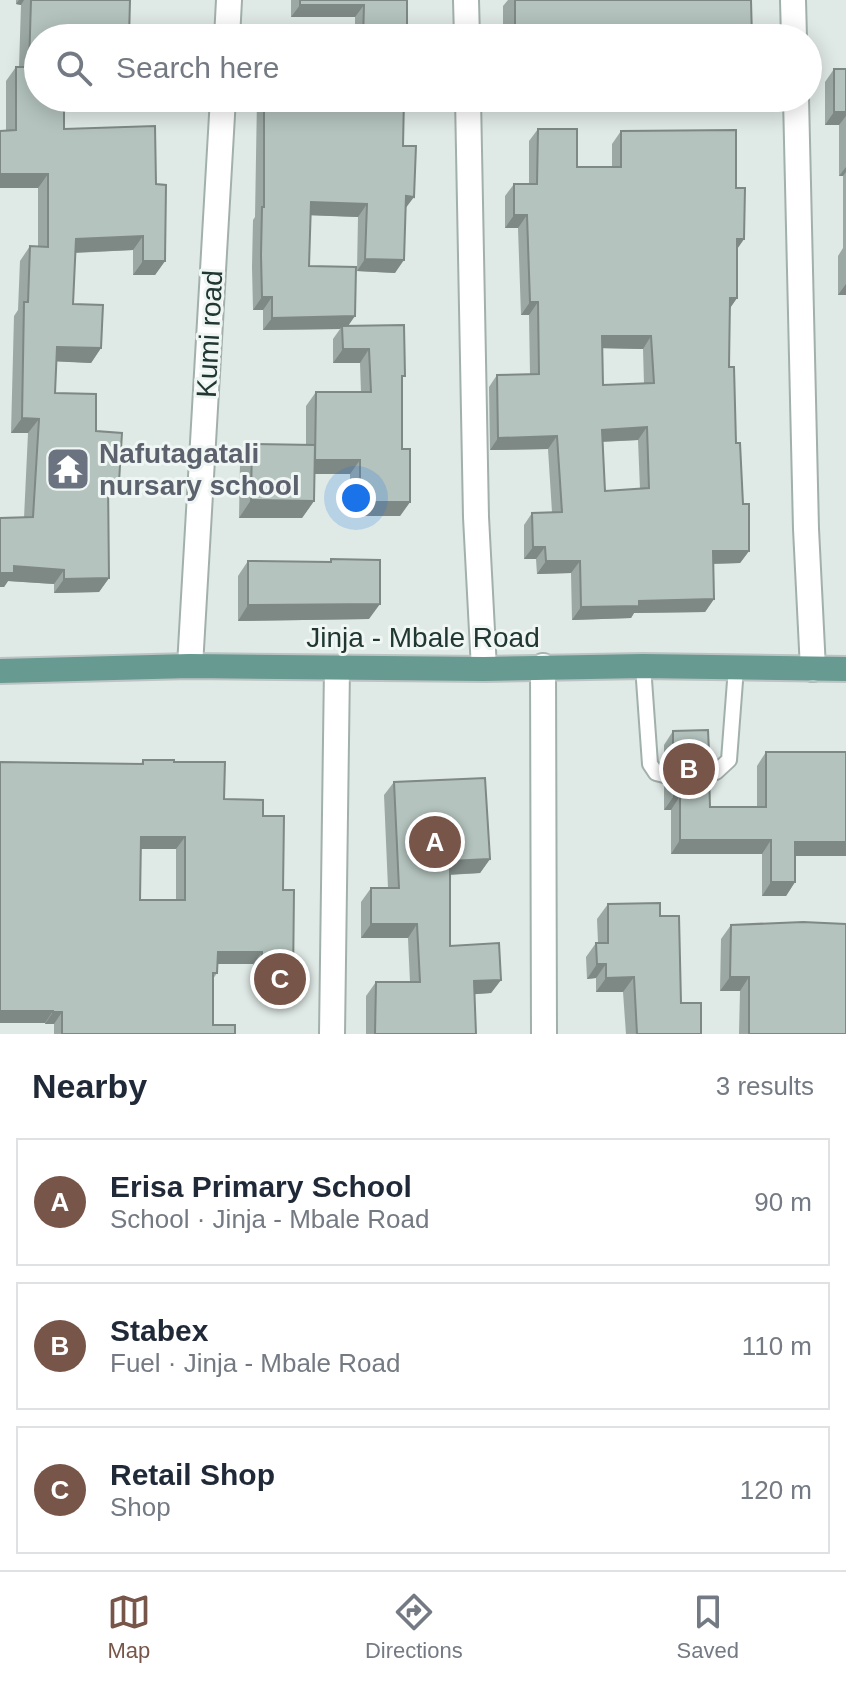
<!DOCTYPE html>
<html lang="en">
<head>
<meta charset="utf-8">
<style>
  body { margin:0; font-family:Helvetica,sans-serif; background:#f6f6f7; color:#1f2937 }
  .you { position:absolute; left:356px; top:498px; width:28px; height:28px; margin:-20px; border:6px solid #fff; border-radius:50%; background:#1a73e8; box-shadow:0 0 0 12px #1a73e833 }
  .badge { display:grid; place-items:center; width:52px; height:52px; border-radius:50%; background:#785549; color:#fff; font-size:26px; font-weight:700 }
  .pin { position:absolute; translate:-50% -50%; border:4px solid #fff; box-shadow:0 2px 8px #0006 }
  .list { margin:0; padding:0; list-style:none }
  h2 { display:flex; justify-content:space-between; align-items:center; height:104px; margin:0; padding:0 32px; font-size:34px }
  h2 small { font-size:26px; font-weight:400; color:#747a83 }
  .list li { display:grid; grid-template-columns:52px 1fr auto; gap:24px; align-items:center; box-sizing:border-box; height:128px; margin:0 16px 16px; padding:0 16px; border:2px solid #e0e1e3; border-radius:0px }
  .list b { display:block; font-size:30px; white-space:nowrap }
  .list p { margin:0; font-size:26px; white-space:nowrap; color:#747a83 }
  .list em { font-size:26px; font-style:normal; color:#747a83 }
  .icon { flex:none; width:44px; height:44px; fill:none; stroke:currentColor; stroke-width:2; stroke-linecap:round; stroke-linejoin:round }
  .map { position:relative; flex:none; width:846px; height:1034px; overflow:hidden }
  .search { position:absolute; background:#fff; box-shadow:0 4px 20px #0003; left:24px; right:24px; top:24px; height:88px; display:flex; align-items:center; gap:20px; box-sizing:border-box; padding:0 28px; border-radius:44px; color:#747a83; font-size:30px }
  .sheet { height:536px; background:#fff }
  nav { display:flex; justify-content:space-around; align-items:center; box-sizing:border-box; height:112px; border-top:2px solid #e0e1e3; background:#fff; font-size:22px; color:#747a83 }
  nav a { display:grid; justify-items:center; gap:4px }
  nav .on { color:#785549 }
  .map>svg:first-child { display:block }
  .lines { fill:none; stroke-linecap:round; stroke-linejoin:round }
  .service-casing { stroke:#a2b0ac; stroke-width:18 }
  .minor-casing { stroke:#a2b0ac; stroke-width:28 }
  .primary-casing { stroke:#bcc3c2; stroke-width:28 }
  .service { stroke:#fff; stroke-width:14 }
  .minor { stroke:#fff; stroke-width:24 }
  .primary { stroke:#679a90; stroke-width:24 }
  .wall { fill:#9ba8a3; fill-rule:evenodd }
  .shaded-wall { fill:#7e8885 }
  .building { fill:#b4c3be; stroke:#7e8885; stroke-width:2; fill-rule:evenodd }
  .labels { text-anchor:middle; stroke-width:6; stroke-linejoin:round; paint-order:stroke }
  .street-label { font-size:28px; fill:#213732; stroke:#eff6f3 }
  .worship-label { font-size:28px; font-weight:bold; fill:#5b616d; stroke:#eff6f3; text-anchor:start }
</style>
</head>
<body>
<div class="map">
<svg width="846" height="1034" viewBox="0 0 846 1034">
  <rect width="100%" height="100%" fill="#dfe9e5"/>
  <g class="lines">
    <g class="service-casing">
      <path id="service" d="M643,666L650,764L656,773L664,775
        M699,776L716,772L729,760L736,668"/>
    </g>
    <g class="minor-casing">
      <path id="minor" d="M466,0L467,38
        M793,0L794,38
        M227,38L229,0
        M468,98L476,517L484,669
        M796,98L806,529L813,669
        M190,666L223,98
        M543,666L544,1034
        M332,1034L337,668"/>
    </g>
    <g class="primary-casing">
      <path id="primary" d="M0,671L190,666L484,669L643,666L846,669"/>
    </g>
    <use href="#service" class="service"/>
    <use href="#minor" class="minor"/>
    <use href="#primary" class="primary"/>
  </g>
  <path class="wall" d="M16,0H130L38,38L64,129L156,184L165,261L155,275H133V250L75,253L73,304L101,348L91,363L56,361L55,393L96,431L119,482L108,496L109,578L99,592L54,593V584L8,581L4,587H0V518H24L28,433H11L14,316L18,310L20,261L30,246L38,247V188H0L6,130V81L16,67H19L21,5L16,4Z
    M291,0H407V38H355V17H291Z
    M508,0H751L752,38H503V6Z
    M834,69H846V295H838V256L843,248V176H839V125H825V82Z
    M257,98H404L403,146L405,209L395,273L357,271L358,217L311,215L309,266L349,325L402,381V449L410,502L400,516H350V474H315L314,501L302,518H239L240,462L252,444L306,445V406L316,392H361L360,363H333V339L340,329L263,330V310H253L252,267L253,220L255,217Z
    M538,129L577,167H612V144L621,131L736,188L744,239L737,249V298L730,308L729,367L736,443L749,551L740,563L713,564L714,599L705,612L634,613L631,618L572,620L571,573L537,574L536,559H524V525L532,513L552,512L548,449L490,450L489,387L497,375L530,374L529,315H521L518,228H505V196L514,184H529V141ZM602,348L643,349L644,384L603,385ZM638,440L640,489L605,491L603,442Z
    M331,559L369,619L238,621V576L248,561L330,562Z
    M673,731L709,752L699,766L710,807H757V766L766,752L846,856H795V882L786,896H762V854H671V810H664V785L673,772L670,767L664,765V745Z
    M143,760L174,762L224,799L263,816L283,890L285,994L253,993V964H217V973L213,979V1025L235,1034H54V1024H45V1023H0ZM141,849H176V900H140Z
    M394,782L490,859L480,873L450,875V946L501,980L491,993L474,994L476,1034H366V996L376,982H410L408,938H361V902L371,888H388L384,795Z
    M608,904L660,916L681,1003L701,1034H626L623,992H596V978L587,979L586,957L596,943H598L597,919Z
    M731,925L846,1034H739L740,991H720L721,939Z"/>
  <path class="shaded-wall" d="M19,0H24L21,5L16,4Z
    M300,5H364L355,17H291Z
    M834,112H846V116L839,125H825Z
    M846,167V172L843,176H839Z
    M0,174H48L38,188H0Z
    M406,196L414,197L405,209Z
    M311,202L367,204L358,217L303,215Z
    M514,215H527L518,228H505Z
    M143,236L133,250L66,253L76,239Z
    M737,239H744L735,252Z
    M365,259L404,260L395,273L357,271Z
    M143,261H165L155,275H133Z
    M846,284V295H838Z
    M262,297H272L263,310H253Z
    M730,298H737L728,311Z
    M530,302H538L529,315H521Z
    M355,316L346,329L342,326L340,329L263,330L272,318Z
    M602,336H651L643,349L594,348Z
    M57,347L101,348L91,363L47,361Z
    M343,349H369L360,363H333Z
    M22,418L39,419L28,433H11Z
    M647,427L638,440L593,442L602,430Z
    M557,436L548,449L490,450L498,438Z
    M315,460H360L350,474H306Z
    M108,481L119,482L109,496L98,495Z
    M251,500L314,501L302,518H239Z
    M360,502H410L400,516H350Z
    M533,547H545L536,559H524Z
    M713,551H749L740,563L704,564Z
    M546,561H580L571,573L537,574Z
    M14,566L64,570L54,584L8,581L4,587H0V573Z
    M109,578L99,592L54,593L64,579Z
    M714,599L705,612L634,613L631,618L572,620L581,607L639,601Z
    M380,604L369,619L238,621L248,605Z
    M673,751L680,754L670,767L664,765Z
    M709,752L699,766L692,769L701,756Z
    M674,796H680L671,810H664Z
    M141,837H185L176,849H132Z
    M680,840H771L762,854H671Z
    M795,842H846V856H786Z
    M490,859L480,873L440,875L450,861Z
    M771,882H795L786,896H762Z
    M371,924H417L408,938H361Z
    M218,952H262L253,964H209Z
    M597,964H606L596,978L587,979Z
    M634,977L623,992H596L606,978Z
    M730,977H749L740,991H720Z
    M501,980L491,993L464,995L474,981Z
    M262,981L293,982L285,994L253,993Z
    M0,1011H53L45,1023H0Z
    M53,1012H62L54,1024H45Z"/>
  <path class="building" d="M31,0H130L129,38H38V98H64V129L155,126L156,184L166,185L165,261H143V236L76,239L73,304L103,305L101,348L57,347L55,393L96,394V431L122,433L119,482L108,481L109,578L64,579V570L14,566V573H0V518L33,517L39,419L22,418L24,302H28L30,246L48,247V174H0V131L16,130V67H29Z
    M300,0H407V38H363L364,5H300Z
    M515,0H751L752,38H515Z
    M834,69H846V112H834Z
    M264,98H404L403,146H416L414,197L406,196L404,260L365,259L367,204L311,202L309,266L356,267L355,316L272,318V297H262L261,255L262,207H264Z
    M538,129H577V167H621V131L736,130V188H745L744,239H737V298H730L729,367H734L736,443H740L743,504H749V551H713L714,599L639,601V606L581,607L580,561H546L545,547H533L532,513L562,512L557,436L498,438L497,375L539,374L538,302H530L527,215H514V184H537ZM602,336H651L654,383L603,385ZM647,427L649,488L605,491L602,430Z
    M404,325L405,376H402V449H410V502H360V460H315L316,392H371L369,349H343L342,326Z
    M252,444L315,445L314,501L251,500Z
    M331,559L380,560V604L248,605V561L331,562Z
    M708,730L709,752L701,756L699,764L702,770L709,772L710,807H766V752H846V842H795V882H771V840H680V796H674V771L681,768L683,760L680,754L673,751V731Z
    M143,760H174V762H225L224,799L263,800V816H284L283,890H294L293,982L262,981V952H218L217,973H213V1025H235V1034H62V1012H53V1011H0V762L143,764ZM141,837H185V900H140Z
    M485,778L490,859L450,861V946L499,943L501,980L474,981L476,1034H375L376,982H420L417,924H371V888H399L394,782Z
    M660,903V916H679L681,1003H701V1034H637L634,977L606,978V964H597L596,943H608V904Z
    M803,922L846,924V1034H749V977H730L731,925Z"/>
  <defs>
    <g id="temple-square" transform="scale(2.3)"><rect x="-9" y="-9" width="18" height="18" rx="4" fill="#6b7280" stroke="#eff6f3"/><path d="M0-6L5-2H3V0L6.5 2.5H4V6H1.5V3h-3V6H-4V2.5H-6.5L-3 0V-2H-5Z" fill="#fff"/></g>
  </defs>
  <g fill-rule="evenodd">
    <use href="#temple-square" x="68" y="469"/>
  </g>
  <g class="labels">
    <g class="street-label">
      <text transform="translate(209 334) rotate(-87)" y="10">Kumi road</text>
      <text x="423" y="647">Jinja - Mbale Road</text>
    </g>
    <g class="worship-label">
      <text x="99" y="463">Nafutagatali<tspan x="99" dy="32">nursary school</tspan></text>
    </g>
  </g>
</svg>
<div class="you"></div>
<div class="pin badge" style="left:435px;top:842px">A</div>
<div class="pin badge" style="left:689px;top:769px">B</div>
<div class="pin badge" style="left:280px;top:979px">C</div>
<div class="search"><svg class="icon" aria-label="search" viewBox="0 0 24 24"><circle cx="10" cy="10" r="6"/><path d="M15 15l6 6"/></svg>Search here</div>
</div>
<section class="sheet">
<h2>Nearby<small>3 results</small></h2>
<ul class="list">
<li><span class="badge">A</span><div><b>Erisa Primary School</b><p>School · Jinja - Mbale Road</p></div><em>90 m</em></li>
<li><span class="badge">B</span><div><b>Stabex</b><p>Fuel · Jinja - Mbale Road</p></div><em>110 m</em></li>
<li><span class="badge">C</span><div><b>Retail Shop</b><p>Shop</p></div><em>120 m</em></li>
</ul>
</section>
<nav>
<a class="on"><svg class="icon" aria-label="map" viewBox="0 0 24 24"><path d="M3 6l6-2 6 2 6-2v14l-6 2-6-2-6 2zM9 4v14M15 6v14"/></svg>Map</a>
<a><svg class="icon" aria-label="directions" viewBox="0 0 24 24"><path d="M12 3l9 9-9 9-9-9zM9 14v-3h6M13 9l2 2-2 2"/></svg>Directions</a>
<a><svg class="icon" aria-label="saved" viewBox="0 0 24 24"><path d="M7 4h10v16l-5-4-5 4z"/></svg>Saved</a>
</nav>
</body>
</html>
